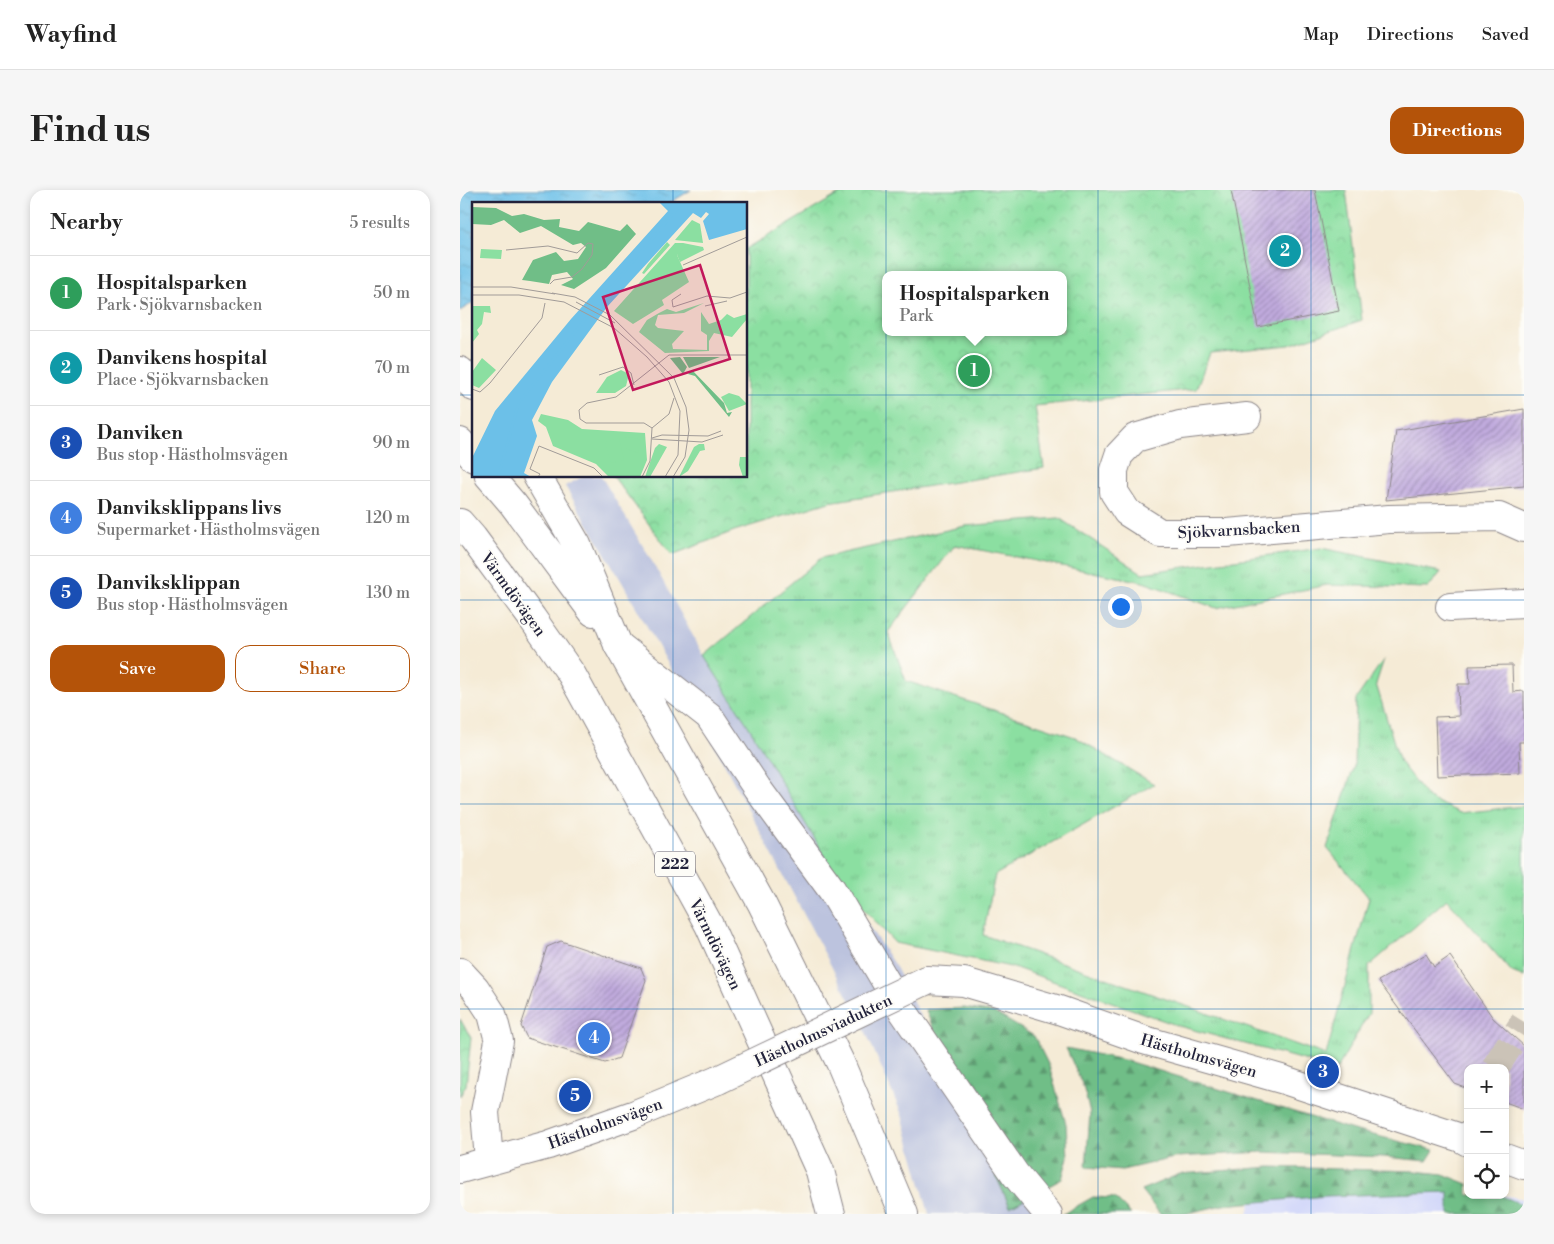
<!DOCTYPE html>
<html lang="en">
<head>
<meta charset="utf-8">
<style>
  body { margin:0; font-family:"Libre Bodoni",serif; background:#f6f6f6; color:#222 }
  .controls { position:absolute; right:15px; bottom:15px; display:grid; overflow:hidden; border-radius:10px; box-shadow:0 2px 8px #0003 }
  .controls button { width:45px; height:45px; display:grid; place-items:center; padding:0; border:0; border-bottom:1px solid #e0e0e0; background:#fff; color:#222; font:25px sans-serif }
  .you { position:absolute; left:660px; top:416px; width:18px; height:18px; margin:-12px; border:4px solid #fff; border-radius:50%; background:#1a73e8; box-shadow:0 0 0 8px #1a73e833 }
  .badge { display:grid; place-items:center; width:32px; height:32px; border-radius:50%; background:#b45309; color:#fff; font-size:16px; font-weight:700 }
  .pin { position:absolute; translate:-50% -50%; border:2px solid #fff; box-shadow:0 1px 5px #0006 }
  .popup { position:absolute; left:422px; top:81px; width:185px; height:65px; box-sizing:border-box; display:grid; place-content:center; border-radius:10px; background:#fff; filter:drop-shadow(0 1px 4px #0005); font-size:16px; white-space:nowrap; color:#767676 }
  .popup b { font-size:19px; color:#222 }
  .popup::after { content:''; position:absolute; left:50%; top:100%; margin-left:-10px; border:10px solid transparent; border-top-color:#fff }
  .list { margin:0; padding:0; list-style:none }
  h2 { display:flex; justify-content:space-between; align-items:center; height:65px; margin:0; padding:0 20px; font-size:21px }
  h2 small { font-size:16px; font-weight:400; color:#767676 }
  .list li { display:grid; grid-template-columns:32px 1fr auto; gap:15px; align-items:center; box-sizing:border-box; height:75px; padding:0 20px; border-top:1px solid #e0e0e0 }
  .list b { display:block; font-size:19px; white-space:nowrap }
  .list p { margin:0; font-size:16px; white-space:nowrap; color:#767676 }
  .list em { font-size:16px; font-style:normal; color:#767676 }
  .actions { display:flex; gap:10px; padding:15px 20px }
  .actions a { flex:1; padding:11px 0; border:1px solid #b45309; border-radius:15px; text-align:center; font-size:18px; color:#b45309 }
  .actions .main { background:#b45309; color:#fff }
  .icon { flex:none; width:28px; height:28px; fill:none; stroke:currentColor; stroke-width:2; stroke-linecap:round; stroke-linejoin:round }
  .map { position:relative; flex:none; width:1064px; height:1024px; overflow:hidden; border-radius:15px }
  header { display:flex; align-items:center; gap:30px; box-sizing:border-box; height:70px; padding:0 25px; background:#fff; border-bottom:1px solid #e0e0e0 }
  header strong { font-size:24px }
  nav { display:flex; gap:28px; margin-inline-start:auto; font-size:18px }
  .intro { display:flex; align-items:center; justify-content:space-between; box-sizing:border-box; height:120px; padding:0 30px }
  h1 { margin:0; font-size:35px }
  .button { padding:12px 22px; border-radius:15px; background:#b45309; color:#fff; font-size:18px; font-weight:700 }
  main { display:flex; gap:30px; padding:0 30px }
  aside { flex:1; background:#fff; border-radius:15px; box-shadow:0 2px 8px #0003 }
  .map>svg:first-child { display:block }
  .built { fill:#d3d8f9 }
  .industrial { fill:#bcc3de }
  .grass { fill:url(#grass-tufts); stroke:#56806e }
  .forest { fill:url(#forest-firs); stroke:#497061 }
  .park { fill:url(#park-crowns); stroke:#56806e; fill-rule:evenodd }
  .water { fill:url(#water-ripples); stroke:#477192 }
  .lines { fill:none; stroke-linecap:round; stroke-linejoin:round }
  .ferry { stroke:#3c5978; stroke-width:1; stroke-dasharray:6 5; stroke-linecap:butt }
  .building { fill:url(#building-hatch) }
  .minor-tunnel { stroke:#cbc3b7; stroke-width:28; stroke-dasharray:28 14; stroke-linecap:butt }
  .minor-casing { stroke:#8c8688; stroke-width:30 }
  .major-casing { stroke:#8c8688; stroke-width:30 }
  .minor { stroke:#fff; stroke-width:28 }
  .major { stroke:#fff; stroke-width:28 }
  .minor-bridge-casing { stroke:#8c8688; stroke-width:30; stroke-linecap:butt }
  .minor-bridge { stroke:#fff; stroke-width:28 }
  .grid { fill:none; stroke:#1f6fb2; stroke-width:1; stroke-opacity:0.55 }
  .labels { text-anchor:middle; stroke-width:4; stroke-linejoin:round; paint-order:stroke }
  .shield { fill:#fdfcf7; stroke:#646373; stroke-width:1 }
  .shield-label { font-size:15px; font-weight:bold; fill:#22223b }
  .street-label { font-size:16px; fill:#22223b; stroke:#fdfcf7 }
  .inset-river { fill:none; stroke:#6cc0e8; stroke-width:2.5 }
  .inset-road { fill:none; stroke:#a19b98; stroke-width:1 }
  .view { fill:#c2185b; fill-opacity:0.15; stroke:#c2185b; stroke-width:2.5 }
  .inset-edge { fill:none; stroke:#22223b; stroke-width:2.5 }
</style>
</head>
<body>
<header>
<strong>Wayfind</strong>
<nav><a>Map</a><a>Directions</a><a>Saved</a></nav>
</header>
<div class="intro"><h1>Find us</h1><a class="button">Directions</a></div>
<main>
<aside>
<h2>Nearby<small>5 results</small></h2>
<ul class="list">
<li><span class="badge" style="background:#2e9e5b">1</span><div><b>Hospitalsparken</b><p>Park · Sjökvarnsbacken</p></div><em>50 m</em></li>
<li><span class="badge" style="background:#0f9aa8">2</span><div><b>Danvikens hospital</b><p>Place · Sjökvarnsbacken</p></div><em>70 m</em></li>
<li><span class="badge" style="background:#1a4fb4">3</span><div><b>Danviken</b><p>Bus stop · Hästholmsvägen</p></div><em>90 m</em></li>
<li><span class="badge" style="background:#3f7fe0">4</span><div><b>Danviksklippans livs</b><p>Supermarket · Hästholmsvägen</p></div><em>120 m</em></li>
<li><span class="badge" style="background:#1a4fb4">5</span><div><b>Danviksklippan</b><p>Bus stop · Hästholmsvägen</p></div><em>130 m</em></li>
</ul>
<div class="actions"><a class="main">Save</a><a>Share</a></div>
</aside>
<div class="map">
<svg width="1064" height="1024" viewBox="0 0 1064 1024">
  <defs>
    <pattern id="grass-tufts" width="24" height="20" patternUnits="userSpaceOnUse" patternTransform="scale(1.25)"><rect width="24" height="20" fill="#8bdfa1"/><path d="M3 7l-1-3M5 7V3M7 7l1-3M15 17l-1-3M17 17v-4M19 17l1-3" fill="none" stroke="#78bf8c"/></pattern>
    <pattern id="forest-firs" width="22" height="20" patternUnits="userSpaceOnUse" patternTransform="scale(1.25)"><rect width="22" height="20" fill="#70be87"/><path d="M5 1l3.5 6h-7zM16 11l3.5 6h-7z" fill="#5c9a70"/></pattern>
    <pattern id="park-crowns" width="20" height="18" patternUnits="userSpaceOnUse" patternTransform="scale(1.25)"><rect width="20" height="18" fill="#8bdfa1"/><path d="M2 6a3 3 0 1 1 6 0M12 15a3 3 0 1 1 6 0" fill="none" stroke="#78bf8c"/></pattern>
    <pattern id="water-ripples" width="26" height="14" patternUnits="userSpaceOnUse" patternTransform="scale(1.25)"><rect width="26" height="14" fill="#6cc0e8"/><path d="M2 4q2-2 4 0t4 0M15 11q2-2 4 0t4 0" fill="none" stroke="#589cbd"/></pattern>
    <pattern id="building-hatch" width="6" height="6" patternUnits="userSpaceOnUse" patternTransform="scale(1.25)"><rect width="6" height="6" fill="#c1abde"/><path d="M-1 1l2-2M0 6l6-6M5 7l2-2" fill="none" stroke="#9c8bb5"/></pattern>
  </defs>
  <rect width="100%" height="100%" fill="#fdfcf7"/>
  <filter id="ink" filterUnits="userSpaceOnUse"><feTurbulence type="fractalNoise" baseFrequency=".02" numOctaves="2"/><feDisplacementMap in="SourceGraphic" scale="10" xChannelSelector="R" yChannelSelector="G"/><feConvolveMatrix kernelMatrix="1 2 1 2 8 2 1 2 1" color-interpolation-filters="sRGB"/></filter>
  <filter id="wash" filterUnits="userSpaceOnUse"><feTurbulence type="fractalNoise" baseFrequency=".0096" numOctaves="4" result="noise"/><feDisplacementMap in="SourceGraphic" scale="20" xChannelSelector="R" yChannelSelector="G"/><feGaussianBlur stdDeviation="1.12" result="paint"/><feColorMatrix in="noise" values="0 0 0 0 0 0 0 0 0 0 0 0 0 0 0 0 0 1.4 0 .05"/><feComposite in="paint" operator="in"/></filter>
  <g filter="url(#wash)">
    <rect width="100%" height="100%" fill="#f5ebd6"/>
    <path class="built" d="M991,996L1008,1005H1042L1064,1009V1024H788L794,999Z"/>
    <path class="industrial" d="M124,286H141L193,373L244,466L289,537L381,694L437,779L470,846L586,1024H469L442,925L404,838L260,566L162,392L105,296Z"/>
    <path class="grass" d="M599,328L682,383L861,358L981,382L968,398L867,395L756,418L683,392L495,355L428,442L446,491L615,547L694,594L535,685L523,745L866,865L909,708L867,658L894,576L896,509L924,469L916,494L940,572L968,608L1000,623L1064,616V787L1052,782L987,709L909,776V823L877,879L719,836L556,778L435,753L381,694L289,537L244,466L361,368L505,336Z"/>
    <path class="forest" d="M504,818L535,823L574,846L589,876L606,934L608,967L602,989L550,1017L491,886L466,820Z
      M606,858L664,870L893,940L974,960L967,971L924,967L803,962L718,967L662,980L626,977L630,923L623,896Z
      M810,977L956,981L983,984L1008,994V1005H1039L1064,1015V1024H989V1002L866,1006L763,1015L724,1024H700L681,1000L720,984Z
      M633,1007L655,1008L671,1024H603Z"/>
    <path class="park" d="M386,0H886L902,130L829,155L750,163L736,199L575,216L584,278L369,312L274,341L212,365L153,286H286V59ZM425,85H603V142H425Z
      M0,829L11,848L6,895L0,906Z"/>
    <path class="water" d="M0,0H231L208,14H14V112L0,121Z"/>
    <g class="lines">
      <path class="ferry" d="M0,6L9,0"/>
    </g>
    <g id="blocks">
      <path class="building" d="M771,0H855L879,121L798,137Z
        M1064,219V296L926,310L936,241Z
        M1052,475L1053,502L1064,501V552H1059L1060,583L977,586L975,527L999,526L998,494H1010L1009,476Z
        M101,751L181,778L186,790L159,868L145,873L67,848L61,836L87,757Z
        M966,764L974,777L990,766L1033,828L1064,856V919L1045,912V878H1008V899L995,894L918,791Z"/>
    </g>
  </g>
  <g filter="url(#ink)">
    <use href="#blocks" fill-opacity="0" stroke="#8c8688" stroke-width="1"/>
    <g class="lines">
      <path class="minor-tunnel" d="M1035,878L1064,832"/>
      <g class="minor-casing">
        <path id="minor" d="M787,227L720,235L675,248L659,265L654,280V302L667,322L700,343H767L929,329L1039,327L1064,338
          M990,417L1064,413
          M158,455L249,526L297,598L372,700L443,821L555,984L588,1024
          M0,782L15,798L32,824L39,851L25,922L29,970
          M467,790L504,792L599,820L684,850L821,889L1001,948L1008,952
          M1045,968L1064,975
          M0,979L88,955L173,925L258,890"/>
      </g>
      <g class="major-casing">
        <path id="major" d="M0,181L14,197
          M0,252L14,268
          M29,286L53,314L133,422
          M77,286L117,355L158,455L302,714L380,872L444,1024
          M0,333L13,348L72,428L112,485L249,735L360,981L371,1024"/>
      </g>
      <use href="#minor" class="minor"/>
      <use href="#major" class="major"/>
      <g class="minor-bridge-casing">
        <path id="minor-bridge" d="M258,890L467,790"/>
      </g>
      <use href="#minor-bridge" class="minor-bridge"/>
    </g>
  </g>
  <path class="grid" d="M213,0V14M426,0V1024M638,0V1024M851,0V1024M0,205H14M286,205H1064M213,286V1024M0,410H1064M0,614H1064M0,819H1064"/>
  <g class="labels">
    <rect class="shield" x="195" y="661.5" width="40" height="25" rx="4"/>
    <g class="shield-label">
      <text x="215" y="679">222</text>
    </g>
    <g class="street-label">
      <text transform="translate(779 339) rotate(-3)" y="6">Sjökvarnsbacken</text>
      <text transform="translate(54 404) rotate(54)" y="6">Värmdövägen</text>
      <text transform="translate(256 754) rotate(64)" y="6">Värmdövägen</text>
      <text transform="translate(363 840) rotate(-25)" y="6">Hästholmsviadukten</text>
      <text transform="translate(739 865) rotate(16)" y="6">Hästholmsvägen</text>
      <text transform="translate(145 933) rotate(-20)" y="6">Hästholmsvägen</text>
    </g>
  </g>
  <g transform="translate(12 12)">
    <rect width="275" height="275" fill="#f5ebd6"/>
    <path d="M220,18L228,22L231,41L203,38ZM211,41L231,45L232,48L208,60L205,53ZM232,101L212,111L186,113L183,123L186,126L212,129L200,142L201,147L235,148V133L229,129V110L237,122L249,118L255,112L262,116L275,112V117L260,135L242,131L237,139V149L193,151L167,130L175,118L187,111L195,107L204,110ZM227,242H232L233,248L228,249L216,269L207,275L222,245ZM268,255H275V275H271L267,263Z" fill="#8bdfa1"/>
    <path d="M0,5L24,6L40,14L52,12L72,18L88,17L87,25L107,29L116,20L148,29L155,22L164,32L134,66L102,87L89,83L101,77L95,70L80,73L77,82L58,79L50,78L61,58L84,50L92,59L106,57L114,45L109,41L101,43L69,24L48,31L32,18L19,23L0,22ZM208,155L215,165L211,172L198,156ZM211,155H248L217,166ZM220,168L252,201L255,211L260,210L257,215L223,174L216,172Z" fill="#70be87"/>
    <path d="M203,41H211L213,46L205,53L217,80L190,98L192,103L161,122L142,109ZM9,47L30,48L29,57L8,56ZM0,104H18L19,111L12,110L10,122L5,128L7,132L0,141ZM10,156L24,168L7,186L0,183V170ZM149,168L157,172L154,184L143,191H124L135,175ZM257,191L267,194L275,202L257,209L249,195ZM69,212L96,218L110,227L173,231L175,258L168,275H137L124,262L81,244L74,225L66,219ZM187,242L195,245L178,275H173L183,246Z" fill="#8bdfa1"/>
    <path d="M195,40L198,43L172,72L170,71L176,62ZM159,235L169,238L166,251L155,247L152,236ZM147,236L152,258L139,261L133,240Z" fill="#8bdfa1"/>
    <path d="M187,0H275V27L237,38L231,19L237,12L234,10L229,16L221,11L135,105L80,180L60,218L65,234L52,271L59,275H0V256L23,209L99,117L196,9Z" fill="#6cc0e8"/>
    <path class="inset-river" d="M125,102L208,4L204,0M26,275L47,200L115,115"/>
    <path class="inset-road" d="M34,48L76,44L105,51L116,41L121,42L120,53L110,67L100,75L82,78L78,82M211,63L275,35M0,85H39L83,92M80,91L103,95L138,113L202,176L214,205L217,228L213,255L201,275M209,92L200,98L201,105L235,94L258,96L275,90M0,93H47L92,100L142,126L175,155L197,180L208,209L206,253L193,275M104,100L143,121M233,104L255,99M127,173L151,165L159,171L162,183M0,187L8,190L18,181L70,116L73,101M180,226L172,221H114L108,217L107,208L115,201L144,195L197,153H275M180,226L197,212L202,196M180,236L190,233L236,234L249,229M180,237L230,240L251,233M66,275L68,272L58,267L67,244L122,266L131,275M170,275L178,259L180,226"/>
    <path class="view" d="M228,63L258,157L161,188L131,95Z"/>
    <rect width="275" height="275" class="inset-edge"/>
  </g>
</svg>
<div class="controls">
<button>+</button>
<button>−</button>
<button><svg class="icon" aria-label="locate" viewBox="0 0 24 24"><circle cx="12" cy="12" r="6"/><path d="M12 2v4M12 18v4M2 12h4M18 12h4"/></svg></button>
</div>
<div class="you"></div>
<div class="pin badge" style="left:514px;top:181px;background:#2e9e5b">1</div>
<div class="popup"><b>Hospitalsparken</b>Park</div>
<div class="pin badge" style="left:825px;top:61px;background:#0f9aa8">2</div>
<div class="pin badge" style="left:863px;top:882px;background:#1a4fb4">3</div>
<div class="pin badge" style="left:134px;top:848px;background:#3f7fe0">4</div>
<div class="pin badge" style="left:115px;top:906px;background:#1a4fb4">5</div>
</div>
</main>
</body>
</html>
